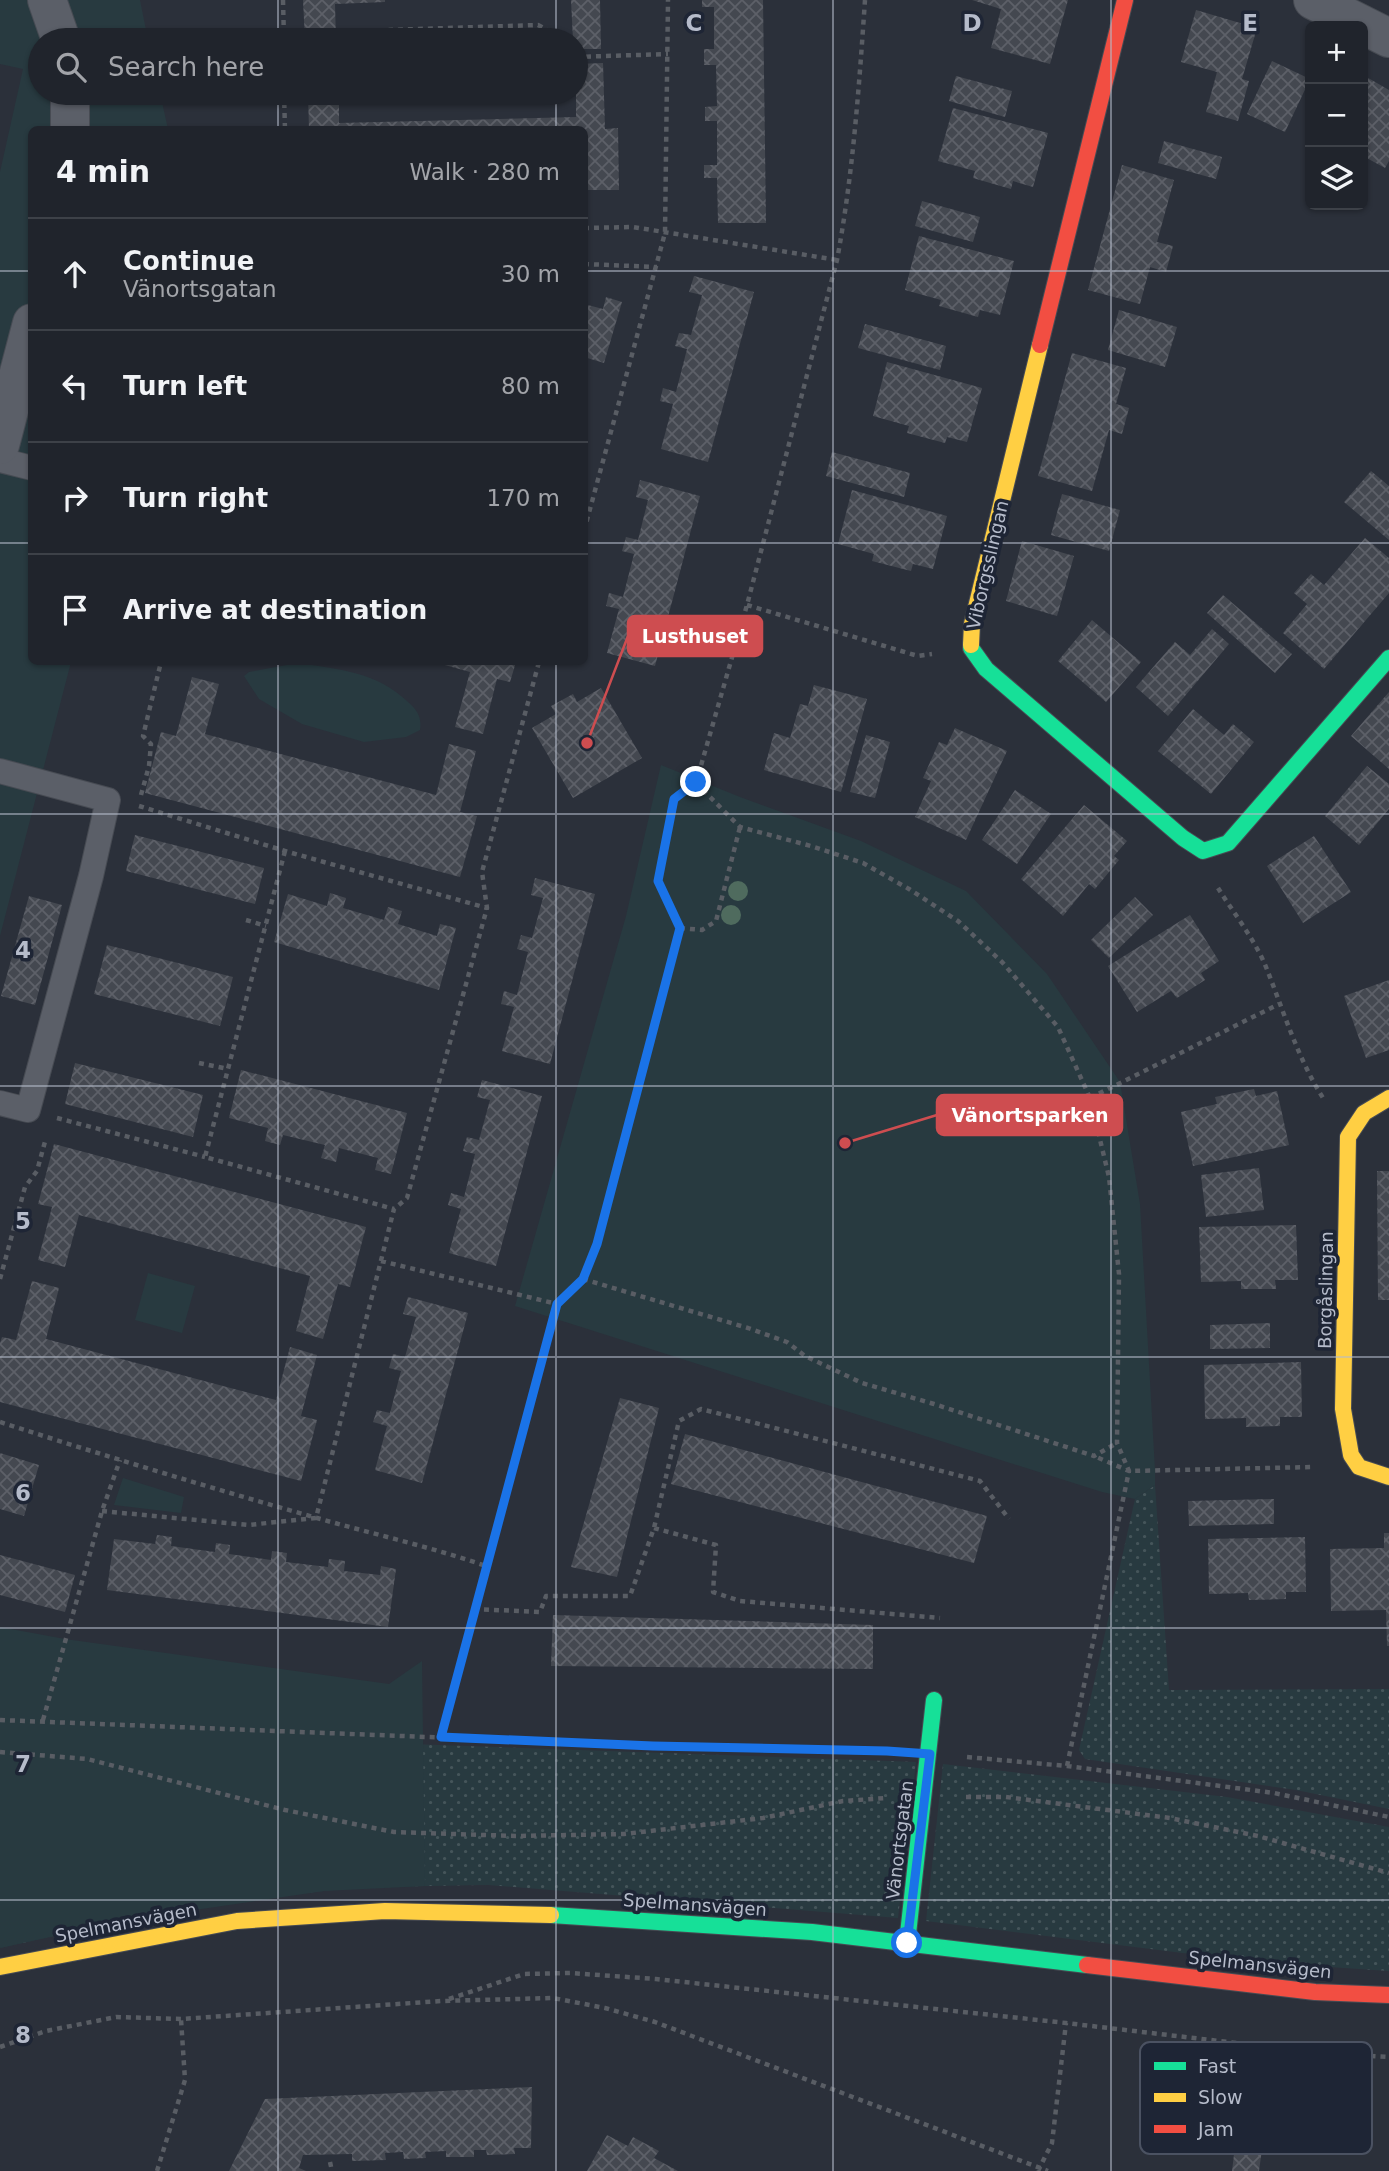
<!DOCTYPE html>
<html lang="en">
<head>
<meta charset="utf-8">
<style>
  body { margin:0; font-family:"DejaVu Sans",sans-serif; background:#2d3038; color:#f1f3f6 }
  .controls { position:absolute; right:21px; top:21px; display:grid; overflow:hidden; border-radius:10px; box-shadow:0 2px 5px #0004 }
  .controls button { width:63px; height:63px; display:grid; place-items:center; padding:0; border:0; border-bottom:2px solid #3d4148; background:#20242c; color:#f1f3f6; font:35px sans-serif }
  .stop { position:absolute; width:21px; height:21px; margin:-16px; border:5px solid #1a73e8; border-radius:50%; background:#fff }
  .stop.end { background:#1a73e8; border-color:#fff; box-shadow:0 2px 7px #0008 }
  .list { margin:0; padding:0; list-style:none }
  h2 { display:flex; justify-content:space-between; align-items:center; height:91px; margin:0; padding:0 28px; font-size:30px }
  h2 small { font-size:23px; font-weight:400; color:#a2a4a9 }
  .list li { display:grid; grid-template-columns:46px 1fr auto; gap:21px; align-items:center; box-sizing:border-box; height:112px; padding:0 28px; border-top:2px solid #3d4148 }
  .list b { display:block; font-size:26px; white-space:nowrap }
  .list p { margin:0; font-size:23px; white-space:nowrap; color:#a2a4a9 }
  .list em { font-size:23px; font-style:normal; color:#a2a4a9 }
  .icon { flex:none; width:38px; height:38px; fill:none; stroke:currentColor; stroke-width:2; stroke-linecap:round; stroke-linejoin:round }
  .map { position:relative; flex:none; width:1389px; height:2171px; overflow:hidden }
  .search { position:absolute; background:#20242c; box-shadow:0 2px 5px #0004; left:28px; top:28px; width:560px; height:77px; display:flex; align-items:center; gap:18px; box-sizing:border-box; padding:0 24px; border-radius:38px; color:#a2a4a9; font-size:26px }
  .panel { position:absolute; background:#20242c; box-shadow:0 2px 5px #0004; left:28px; top:126px; width:560px; height:539px; border-radius:10px }
  .map>svg:first-child { display:block }
  .grass { fill:url(#grass-dots) }
  .park { fill:#283a40 }
  .building { fill:url(#building-cross-hatch) }
  .lines { fill:none; stroke-linecap:round; stroke-linejoin:round }
  .lane-casing { stroke:#474b53; stroke-width:26 }
  .street-casing { stroke:#474b53; stroke-width:40 }
  .fast-casing { stroke:#474b53; stroke-width:18 }
  .slow-casing { stroke:#474b53; stroke-width:18 }
  .jam-casing { stroke:#474b53; stroke-width:18 }
  .path { stroke:#595d64; stroke-width:4.5; stroke-dasharray:5 5; stroke-linecap:butt }
  .lane { stroke:#5b5f68; stroke-width:24 }
  .street { stroke:#5b5f68; stroke-width:38 }
  .fast { stroke:#16e098; stroke-width:16 }
  .slow { stroke:#ffcf43; stroke-width:16 }
  .jam { stroke:#f24e42; stroke-width:16 }
  .tree { fill:#4f6b5e }
  .route { stroke:#1a73e8; stroke-width:9 }
  .grid { fill:none; stroke:#b5bbca; stroke-width:2; stroke-opacity:0.55 }
  .labels { text-anchor:middle; stroke-width:7; stroke-linejoin:round; paint-order:stroke }
  .street-label { font-size:18px; fill:#b5bbca; stroke:#1e2535 }
  .key { fill:#1e2535; stroke:#4b5262; stroke-width:2 }
  .key-label { font-size:19px; fill:#b5bbca }
  .grid-label { font-size:23px; text-anchor:middle; font-weight:bold; fill:#b5bbca; stroke:#1e2535; stroke-width:7; stroke-linejoin:round; paint-order:stroke }
  .leader { fill:none; stroke:#ce4d50; stroke-width:2.5 }
  .callout-dot { fill:#ce4d50; stroke:#1e2535; stroke-width:2.5 }
  .callout { fill:#ce4d50; stroke:#ce4d50; stroke-width:2.5 }
  .callout-label { font-size:19px; text-anchor:middle; font-weight:bold; fill:#fff }
</style>
</head>
<body>
<div class="map">
<svg width="1389" height="2171" viewBox="0 0 1389 2171">
  <defs>
    <pattern id="grass-dots" width="8" height="8" patternUnits="userSpaceOnUse" patternTransform="scale(1.75)"><rect width="8" height="8" fill="#283a40"/><path d="M2 2h.1M6 6h.1" fill="none" stroke="#45555a" stroke-width="1.8" stroke-linecap="round"/></pattern>
    <pattern id="building-cross-hatch" width="8" height="8" patternUnits="userSpaceOnUse" patternTransform="scale(1.75)"><rect width="8" height="8" fill="#444850"/><path d="M0 0l8 8M0 8l8-8" fill="none" stroke="#5d6068"/></pattern>
  </defs>
  <rect width="100%" height="100%" fill="#2b303a"/>
  <path class="grass" d="M1155,1485L1169,1690L1389,1689V1809L1296,1790L1085,1759L1079,1750L1135,1499Z
    M381,1743L916,1762L898,1918L488,1885C434,1886 378,1886 324,1891C215,1902 107,1924 0,1948Z
    M943,1764L1227,1797L1389,1827V1971L1255,1962L926,1921Z"/>
  <path class="park" d="M0,0H140L148,40H40V93H160L168,129L32,130V662H71L0,936V172L23,69L0,64Z
    M497,34H531V40H497Z
    M298,663C338,669 377,672 408,702C417,710 422,717 420,730L406,737L364,742L302,724L259,699L244,676L249,672Z
    M661,765L740,797L861,841L966,891L1047,974L1120,1082L1140,1204L1155,1470V1485L1135,1499L1102,1492L515,1306L626,916Z
    M148,1273L195,1286L182,1333L135,1320Z
    M123,1478L184,1497L181,1513L114,1505Z
    M0,1627L65,1639L389,1684L422,1661L425,1886L324,1891L120,1921L0,1948Z"/>
  <path class="building" d="M303,0H385V2L335,4L336,40H305Z
    M571,0H600L601,49H576V40H573Z
    M702,0H763L766,223H718L717,178H704V165H717V121H705V107L717,106L716,65H704V49H714V7H702Z
    M972,0H1068L1050,64L991,48L1001,9Z
    M1196,10L1257,28L1242,79L1249,81L1238,121L1206,112L1217,72L1181,62Z
    M1272,61L1310,79L1285,132L1247,114Z
    M603,63L605,129L618,128L619,190H584V130H309L308,93H339V123L576,117V64Z
    M1363,75L1389,90V161L1385,168L1363,156V148L1367,141L1363,138Z
    M956,76L1012,91L1005,117L949,101Z
    M953,108L1048,133L1033,187L1013,181L1011,189L973,178L975,171L938,161Z
    M1164,141L1222,157L1216,179L1158,163Z
    M1122,165L1174,180L1157,242L1173,246L1166,272L1150,267L1140,304L1088,290Z
    M922,201L980,217L973,242L915,226Z
    M919,236L1014,261L1000,315L980,310L978,317L939,306L941,300L905,290Z
    M694,276L754,292L708,462L661,449L673,404L660,401L663,388L676,392L687,349L675,346L679,333L691,335L702,295L689,292Z
    M606,297L622,302L604,363L584,357V304L603,309Z
    M1119,310L1177,327L1165,367L1108,350Z
    M865,324L946,346L940,370L858,348Z
    M1072,353L1126,368L1116,404L1129,408L1122,434L1109,430L1092,491L1038,476Z
    M887,362L982,388L967,442L947,437L945,443L907,433L909,426L873,416Z
    M832,452L910,473L904,497L826,476Z
    M1371,471L1389,486V540L1344,502Z
    M640,480L700,496L655,666L607,653L619,609L606,606L609,593L623,597L634,554L622,551L626,537L638,540L648,500L636,497Z
    M852,490L947,516L933,569L913,564L911,571L872,561L874,554L838,544Z
    M1062,494L1120,510L1109,551L1051,535Z
    M1365,538L1389,558V593L1324,669L1283,633L1307,604L1294,593L1311,574L1324,585Z
    M1022,541L1074,556L1057,616L1006,601Z
    M1223,595L1292,654L1275,673L1207,613Z
    M1092,620L1141,662L1106,702L1058,661Z
    M1212,629L1229,644L1168,716L1136,687L1175,642L1190,655Z
    M434,662H516L510,682L497,679L483,734L455,727L470,672Z
    M192,677L219,684L205,734L436,795L449,744L476,751L460,812L477,816L460,877L145,793L161,732L176,736Z
    M814,685L867,699L841,792L764,770L774,733L790,738L800,704L808,706Z
    M601,688L642,758L573,798L532,728L556,714L551,706L573,694L577,702Z
    M1389,692V769L1351,736Z
    M1193,709L1224,735L1233,724L1254,742L1211,794L1158,751Z
    M955,728L1007,751L966,840L915,817L931,781L923,778L939,742L947,745Z
    M866,735L890,742L875,798L850,792Z
    M1367,766L1389,784V809L1359,845L1325,816Z
    M1015,790L1051,814L1017,864L982,840Z
    M1084,805L1127,841L1114,856L1119,860L1095,889L1089,884L1063,916L1021,879Z
    M135,835L264,868L255,904L126,871Z
    M1314,836L1351,892L1303,923L1267,866Z
    M535,878L595,894L550,1064L502,1051L514,1007L501,1004L504,991L517,995L528,952L517,949L521,935L532,938L543,898L531,895Z
    M330,893L346,898L343,908L384,920L388,907L402,911L398,924L437,936L440,924L456,928L439,990L274,942L288,894L327,906Z
    M29,896L62,905L35,1005L1,996Z
    M1135,897L1153,915L1109,958L1091,940Z
    M1190,915L1219,961L1201,973L1205,980L1177,998L1171,991L1137,1012L1108,966Z
    M107,945L233,977L220,1026L94,994Z
    M1389,980V1050L1366,1058L1344,996Z
    M75,1063L203,1095L193,1137L65,1104Z
    M241,1070L407,1113L391,1174L375,1170L378,1158L339,1148L336,1162L321,1158L325,1145L283,1135L280,1145L265,1141L268,1128L229,1118Z
    M482,1080L542,1096L496,1266L449,1253L461,1209L448,1205L451,1193L464,1197L475,1154L463,1151L467,1137L479,1140L490,1100L477,1097Z
    M1254,1089L1256,1096L1277,1091L1289,1145L1193,1166L1181,1112L1217,1104L1215,1097Z
    M54,1144L366,1227L350,1287L338,1284L323,1339L296,1331L310,1276L79,1215L65,1267L38,1260L52,1207L38,1204Z
    M1259,1168L1264,1210L1206,1217L1201,1175Z
    M1377,1171H1389V1300H1378Z
    M1296,1225L1298,1280H1275L1276,1289H1241V1281L1201,1282L1199,1227Z
    M32,1281L59,1288L46,1339L276,1400L290,1347L317,1355L301,1416L317,1420L301,1481L0,1402V1343L2,1337L16,1340Z
    M408,1297L468,1313L422,1483L375,1470L387,1426L373,1422L377,1410L390,1413L401,1371L389,1368L393,1354L405,1357L416,1317L403,1314Z
    M1270,1323V1348L1210,1349V1325Z
    M1301,1362L1302,1417H1280V1426L1246,1427V1418L1205,1419L1204,1365Z
    M620,1398L659,1408L617,1577L571,1567Z
    M685,1434L987,1516L974,1563L671,1484Z
    M0,1453L39,1465L24,1516L0,1509Z
    M1274,1499V1524L1189,1526L1188,1501Z
    M1384,1533H1389V1646H1387L1386,1610L1331,1611L1330,1549L1384,1548Z
    M157,1535L172,1537L171,1546L215,1552L216,1543L230,1545L229,1554L271,1560L272,1551L287,1553L286,1562L328,1567L329,1559L345,1561L344,1571L380,1575L381,1566L396,1569L388,1627L107,1590L114,1539L155,1544Z
    M1305,1537L1306,1592H1286V1599L1249,1600L1248,1593L1209,1594L1208,1539Z
    M0,1555L75,1575L65,1612L0,1595Z
    M553,1615L873,1625V1669L551,1666Z
    M532,2087L531,2148H514L515,2154L487,2155L486,2150H474V2157H446V2151L425,2152L426,2158L404,2159L403,2152L385,2153L386,2160L352,2161V2154L303,2155L299,2168L306,2171H229L265,2099Z
    M607,2135L628,2146L633,2137L659,2151L654,2158L678,2171H587Z
    M1236,2138L1263,2142L1259,2171H1232Z"/>
  <g class="lines">
    <g class="lane-casing">
      <path id="lane" d="M0,460L32,468
        M0,771L108,800L91,876L28,1110L0,1103"/>
    </g>
    <g class="street-casing">
      <path id="street" d="M47,0L61,40
        M1313,0L1389,38
        M70,130V93
        M0,445L32,323"/>
    </g>
    <g class="fast-casing">
      <path id="fast" d="M971,645V648L986,669L1183,838L1203,851L1228,843L1389,658
        M551,1915L812,1932L1087,1965
        M907,1943L934,1700"/>
    </g>
    <g class="slow-casing">
      <path id="slow" d="M971,645L972,624L1040,345
        M1389,1098L1364,1113L1348,1137L1343,1409L1351,1455L1359,1467L1389,1477
        M0,1967L237,1921L385,1911L551,1915"/>
    </g>
    <g class="jam-casing">
      <path id="jam" d="M1040,345L1125,0
        M1087,1965L1315,1992L1389,1995"/>
    </g>
    <path class="path" d="M283,0L284,40
      M371,40L373,37L389,30L538,25L551,32L558,40
      M576,57L668,54
      M284,93L285,130
      M584,228L633,227L837,260
      M584,264L657,267
      M584,531L665,233L668,0
      M747,605L918,656L932,654
      M696,783L740,827L811,846L863,863L909,889L958,921L1002,962L1058,1027L1090,1098L1109,1177L1119,1274L1117,1443L1129,1471L1313,1467
      M141,795L149,766L151,744L143,736L161,662
      M139,806L285,851L487,908
      M285,851L205,1157L394,1209
      M1218,888C1233,912 1255,940 1266,967C1284,1012 1298,1060 1325,1101
      M246,920L266,926
      M680,928L702,930L716,921L740,827
      M199,1063L228,1069
      M1090,1098L1279,1004
      M57,1118L205,1157
      M381,1261L557,1304
      M0,1279L25,1187L37,1171L46,1138
      M583,1279L748,1328L787,1342L805,1356L862,1383L934,1404L1094,1456L1117,1443
      M0,1422C105,1456 211,1488 317,1518C373,1534 431,1547 486,1566
      M102,1511L248,1525L316,1518L394,1209L407,1198L487,908L482,872L539,662
      M654,1528L716,1545L713,1592L740,1601L940,1618
      M474,1609L540,1612L546,1596H630L654,1528L679,1421L701,1409L980,1481L1009,1519
      M0,1720L653,1746L889,1751
      M43,1720L102,1511L120,1460
      M441,1737L557,1304L583,1279L596,1244L680,928L658,881L674,799L696,783L747,605L837,260C853,174 859,88 865,0
      M0,1752L87,1759L285,1810L394,1832L515,1836L624,1834L763,1818L843,1801L887,1798
      M967,1757L1067,1766L1274,1793L1389,1817
      M1067,1766L1129,1471L1094,1456
      M966,1797H1006L1170,1818L1258,1836L1389,1873
      M449,1999L524,1974L570,1973L656,1979L1066,2023L1330,2054L1389,2057
      M0,2047L46,2031L116,2017L181,2019L441,2001L553,1998L605,2008L655,2022L1048,2171
      M330,2162L332,2171
      M157,2171L185,2080L181,2019
      M1038,2171L1052,2143L1066,2023"/>
    <use href="#lane" class="lane"/>
    <use href="#street" class="street"/>
    <use href="#fast" class="fast"/>
    <use href="#slow" class="slow"/>
    <use href="#jam" class="jam"/>
  </g>
  <g class="tree">
    <circle cx="738" cy="891" r="10"/>
    <circle cx="731" cy="915" r="10"/>
  </g>
  <g class="lines">
    <path class="route" d="M696,782L674,799L658,881L680,928L597,1244L583,1279L557,1304L441,1737L653,1746L887,1751L930,1754L907,1943"/>
  </g>
  <path class="grid" d="M278,0V40M556,0V40M833,0V2171M1111,0V2171M278,93V130M556,93V130M0,271H32M584,271H1389M0,543H32M584,543H1389M278,662V2171M556,662V2171M0,814H1389M0,1086H1389M0,1357H1389M0,1628H1389M0,1900H1389"/>
  <g class="labels">
    <g class="street-label">
      <text transform="translate(988 565) rotate(-77)" y="6">Viborgsslingan</text>
      <text transform="translate(1326 1290) rotate(-89)" y="6">Borgåslingan</text>
      <text transform="translate(900 1840) rotate(-83)" y="6">Vänortsgatan</text>
      <text transform="translate(695 1905) rotate(4)" y="6">Spelmansvägen</text>
      <text transform="translate(126 1923) rotate(-11)" y="6">Spelmansvägen</text>
      <text transform="translate(1260 1965) rotate(6)" y="6">Spelmansvägen</text>
    </g>
  </g>
  <rect x="1140" y="2042" width="232" height="112" rx="10" class="key"/>
  <rect x="1154" y="2062" width="32" height="8" fill="#16e098"/>
  <rect x="1154" y="2093" width="32" height="9" fill="#ffcf43"/>
  <rect x="1154" y="2125" width="32" height="8" fill="#f24e42"/>
  <g class="key-label">
    <text x="1198" y="2073">Fast</text>
    <text x="1198" y="2104">Slow</text>
    <text x="1198" y="2136">Jam</text>
  </g>
  <g class="grid-label">
    <text x="694" y="31">C</text>
    <text x="972" y="31">D</text>
    <text x="1250" y="31">E</text>
    <text x="23" y="958">4</text>
    <text x="23" y="1229">5</text>
    <text x="23" y="1501">6</text>
    <text x="23" y="1772">7</text>
    <text x="23" y="2043">8</text>
  </g>
  <path class="leader" d="M587 743L628 636M845 1143L937 1115"/>
  <g class="callout-dot">
    <circle cx="587" cy="743" r="7"/>
    <circle cx="845" cy="1143" r="7"/>
  </g>
  <g class="callout">
    <rect x="628" y="616" width="134" height="40" rx="7"/>
    <rect x="937" y="1095" width="185" height="40" rx="7"/>
  </g>
  <g class="callout-label">
    <text x="695" y="643">Lusthuset</text>
    <text x="1030" y="1122">Vänortsparken</text>
  </g>
</svg>
<div class="controls">
<button>+</button>
<button>−</button>
<button><svg class="icon" aria-label="layers" viewBox="0 0 24 24"><path d="M12 4l9 5-9 5-9-5zM3 14l9 5 9-5"/></svg></button>
</div>
<div class="stop" style="left:907px;top:1943px"></div>
<div class="stop end" style="left:696px;top:782px"></div>
<div class="search"><svg class="icon" aria-label="search" viewBox="0 0 24 24"><circle cx="10" cy="10" r="6"/><path d="M15 15l6 6"/></svg>Search here</div>
<section class="panel">
<h2>4 min<small>Walk · 280 m</small></h2>
<ul class="list">
<li><svg class="icon" aria-label="ahead" viewBox="0 0 24 24"><path d="M12 20V5M6 11l6-6 6 6"/></svg><div><b>Continue</b><p>Vänortsgatan</p></div><em>30 m</em></li>
<li><svg class="icon" aria-label="left" viewBox="0 0 24 24"><path d="M17 20v-9H6M10 6l-5 5 5 5"/></svg><div><b>Turn left</b></div><em>80 m</em></li>
<li><svg class="icon" aria-label="right" viewBox="0 0 24 24"><path d="M7 20v-9h11M14 6l5 5-5 5"/></svg><div><b>Turn right</b></div><em>170 m</em></li>
<li><svg class="icon" aria-label="arrive" viewBox="0 0 24 24"><path d="M6 21V4h12l-3 4 3 4H6"/></svg><div><b>Arrive at destination</b></div></li>
</ul>
</section>
</div>
</body>
</html>
